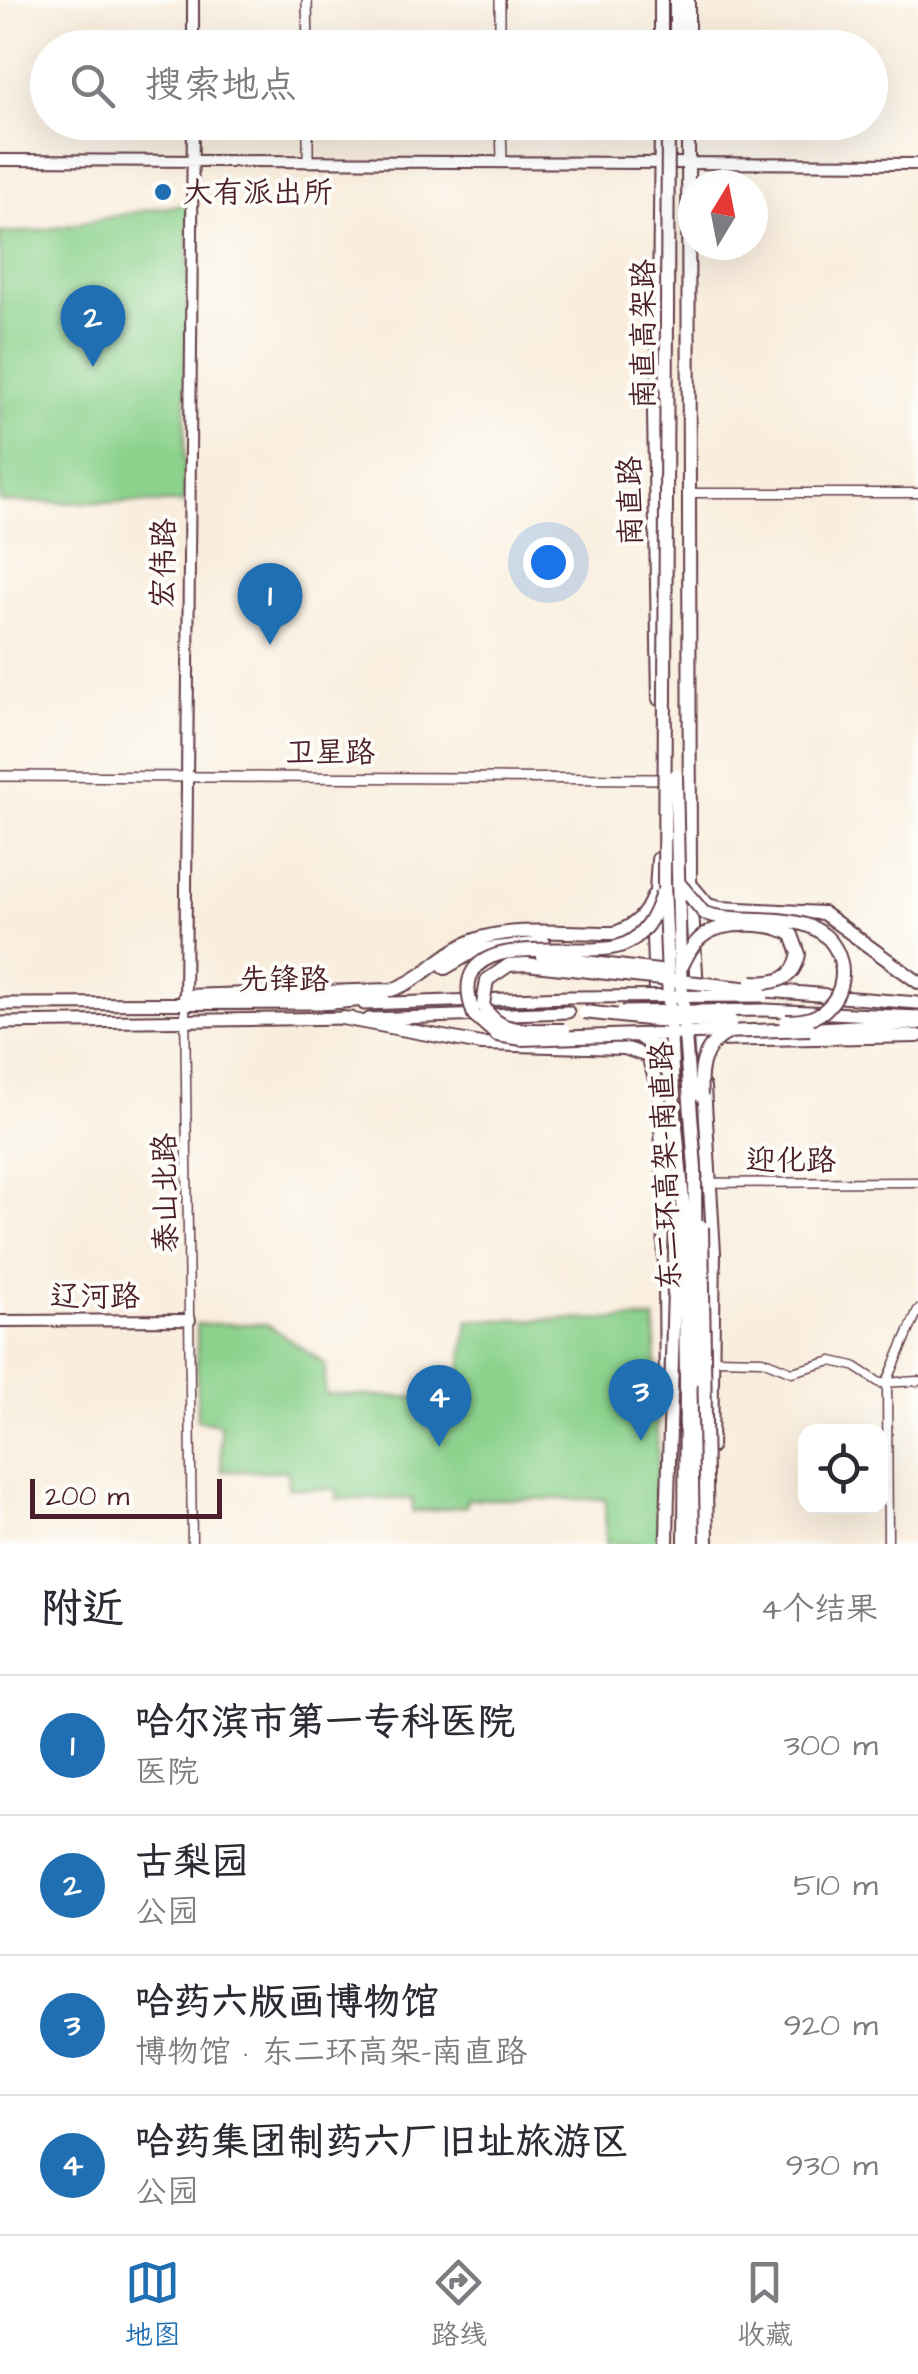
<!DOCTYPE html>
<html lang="zh">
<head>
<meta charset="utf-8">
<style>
  body { margin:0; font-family:"Architects Daughter","LXGW WenKai TC",sans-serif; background:#f7f7f7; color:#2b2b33 }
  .controls { position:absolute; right:30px; bottom:30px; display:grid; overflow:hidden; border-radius:20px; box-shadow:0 10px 40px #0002 }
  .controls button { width:90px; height:90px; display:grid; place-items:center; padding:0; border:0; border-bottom:2px solid #e1e1e2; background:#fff; color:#2b2b33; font:50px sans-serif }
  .compass { position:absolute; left:678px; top:170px; width:90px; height:90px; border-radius:50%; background:#fff; box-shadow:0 10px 40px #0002; rotate:10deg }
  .scale { position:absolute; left:30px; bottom:25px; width:192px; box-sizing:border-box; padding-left:10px; border:5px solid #4a1f2b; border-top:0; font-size:28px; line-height:35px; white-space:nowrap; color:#4a1f2b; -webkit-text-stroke:8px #fdfcf7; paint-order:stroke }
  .you { position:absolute; left:548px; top:562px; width:35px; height:35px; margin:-25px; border:8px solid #fff; border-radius:50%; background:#1a73e8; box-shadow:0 0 0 15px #1a73e833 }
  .badge { display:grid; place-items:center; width:65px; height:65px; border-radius:50%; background:#1f6fb2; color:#fff; font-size:32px; font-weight:700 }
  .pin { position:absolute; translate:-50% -82px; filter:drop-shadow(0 2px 5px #0008) }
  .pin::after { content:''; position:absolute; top:52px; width:35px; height:30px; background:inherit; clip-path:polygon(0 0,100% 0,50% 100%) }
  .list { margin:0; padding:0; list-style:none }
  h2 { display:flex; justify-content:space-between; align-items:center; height:130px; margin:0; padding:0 40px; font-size:42px }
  h2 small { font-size:32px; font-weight:400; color:#7c7c81 }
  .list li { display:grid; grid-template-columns:65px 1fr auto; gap:30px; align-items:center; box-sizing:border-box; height:140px; padding:0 40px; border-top:2px solid #e1e1e2 }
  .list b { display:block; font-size:38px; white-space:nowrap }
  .list p { margin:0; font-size:32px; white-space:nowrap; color:#7c7c81 }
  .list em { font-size:32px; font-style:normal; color:#7c7c81 }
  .icon { flex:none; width:55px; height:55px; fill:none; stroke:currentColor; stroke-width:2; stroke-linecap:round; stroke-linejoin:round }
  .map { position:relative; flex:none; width:918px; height:1544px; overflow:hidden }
  .search { position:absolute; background:#fff; box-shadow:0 10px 40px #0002; left:30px; right:30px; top:30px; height:110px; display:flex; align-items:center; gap:25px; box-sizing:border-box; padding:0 35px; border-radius:55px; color:#7c7c81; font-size:38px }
  .sheet { height:690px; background:#fff }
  nav { display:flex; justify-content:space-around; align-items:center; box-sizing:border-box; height:140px; border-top:2px solid #e1e1e2; background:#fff; font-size:28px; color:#7c7c81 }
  nav a { display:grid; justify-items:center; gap:5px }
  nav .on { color:#1f6fb2 }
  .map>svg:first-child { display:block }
  .green { fill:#8cd28d; stroke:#6b785c; stroke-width:2.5 }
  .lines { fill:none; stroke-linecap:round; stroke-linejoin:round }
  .minor-casing { stroke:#643e46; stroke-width:11 }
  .tertiary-casing { stroke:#643e46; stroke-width:12 }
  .secondary-casing { stroke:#643e46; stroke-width:14 }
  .primary-casing { stroke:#643e46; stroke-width:15 }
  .trunk-casing { stroke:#643e46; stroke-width:16 }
  .minor { stroke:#fff; stroke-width:8 }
  .tertiary { stroke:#fff; stroke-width:9 }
  .secondary { stroke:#fff; stroke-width:10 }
  .primary { stroke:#fff; stroke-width:11 }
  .trunk { stroke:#fff; stroke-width:12 }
  .primary-bridge-casing { stroke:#643e46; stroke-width:15; stroke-linecap:butt }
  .trunk-bridge-casing { stroke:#643e46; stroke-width:16; stroke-linecap:butt }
  .primary-bridge { stroke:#fff; stroke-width:11 }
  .trunk-bridge { stroke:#fff; stroke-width:12 }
  .poi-dot { fill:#1f6fb2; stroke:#fdfcf7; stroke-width:4 }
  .labels { text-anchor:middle; stroke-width:8; stroke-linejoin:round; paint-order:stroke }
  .poi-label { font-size:30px; fill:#4a1f2b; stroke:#fdfcf7; text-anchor:start }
  .street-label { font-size:30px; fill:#4a1f2b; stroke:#fdfcf7 }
</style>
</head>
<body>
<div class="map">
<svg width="918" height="1544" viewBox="0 0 918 1544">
  <rect width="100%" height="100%" fill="#fdfcf7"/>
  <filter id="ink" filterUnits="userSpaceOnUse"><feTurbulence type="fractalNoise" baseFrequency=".01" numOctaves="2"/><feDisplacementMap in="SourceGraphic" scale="20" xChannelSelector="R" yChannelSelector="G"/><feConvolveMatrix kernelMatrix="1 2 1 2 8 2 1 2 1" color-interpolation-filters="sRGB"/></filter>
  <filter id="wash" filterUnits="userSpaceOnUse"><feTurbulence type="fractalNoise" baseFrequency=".0048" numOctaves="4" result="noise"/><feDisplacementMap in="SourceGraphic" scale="40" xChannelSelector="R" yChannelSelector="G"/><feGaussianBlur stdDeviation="2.25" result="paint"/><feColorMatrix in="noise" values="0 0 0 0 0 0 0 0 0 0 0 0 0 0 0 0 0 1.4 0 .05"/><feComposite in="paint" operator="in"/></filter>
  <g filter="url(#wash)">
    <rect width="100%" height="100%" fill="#f9eede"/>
    <path class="green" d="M189,205L184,503L0,502V233C64,233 124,209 189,205Z
      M655,1319L659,1544H606L605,1499H467L466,1506L413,1512L412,1499H337V1490L288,1488L287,1471H222L220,1424L197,1420V1324H267L325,1364V1394L457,1399L468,1320Z"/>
  </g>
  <g filter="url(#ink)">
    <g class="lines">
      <g class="minor-casing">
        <path id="minor" d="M689,493H918
          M185,1004L192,1544
          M664,1183L918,1182
          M713,1359L762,1360L792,1372L832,1361L854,1366L880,1383L918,1381
          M888,1544L887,1382L918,1310"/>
      </g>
      <g class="tertiary-casing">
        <path id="tertiary" d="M307,0L308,48
          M500,0V48
          M308,122V160
          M501,122L502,160
          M0,776L659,779"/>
      </g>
      <g class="secondary-casing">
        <path id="secondary" d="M193,0V48
          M0,160L918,164
          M185,1001L193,122
          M0,1321L190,1320"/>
      </g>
      <g class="primary-casing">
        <path id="primary" d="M828,996L918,1003
          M0,1004L331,1003
          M364,1004L567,997
          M765,1010L918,1017
          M369,1019L568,1012
          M0,1023L351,1018"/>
      </g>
      <g class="trunk-casing">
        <path id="trunk" d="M661,0V48
          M688,0V48
          M676,48V0
          M688,122L690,879L702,1067
          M659,699L654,412L658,398L661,122
          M693,887L708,905L720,908L823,913L918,982
          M445,968L476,950L544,943
          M760,990L824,995
          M185,996L391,990C423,980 442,953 472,941C513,925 572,934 615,933C634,926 646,916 653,896
          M326,1003L383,998
          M342,1018L481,1044L624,1048L648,1056L659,1092L664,1183L666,1391
          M810,1029L918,1023
          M714,1040L918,1036
          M648,1056L657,1045L653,937L658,859
          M704,1087L714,1253L711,1447
          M696,1378L697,1544
          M667,1544L668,1486
          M685,1544L686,1378"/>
      </g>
      <use href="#minor" class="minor"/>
      <use href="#tertiary" class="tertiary"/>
      <use href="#secondary" class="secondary"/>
      <use href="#primary" class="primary"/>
      <use href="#trunk" class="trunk"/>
      <g class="primary-bridge-casing">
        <path id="primary-bridge" d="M567,997L763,996
          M622,1012L765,1010"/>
      </g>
      <g class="trunk-bridge-casing">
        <path id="trunk-bridge" d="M668,122L664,883L673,1093L684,1213L686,1378
          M676,775L680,968L695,1168L696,1378
          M679,883L704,913C745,928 826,901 841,963C844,978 840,995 829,1006C818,1019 802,1021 786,1021
          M662,893C655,916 644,938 620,946C578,960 439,922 474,1015L497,1035L522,1039L810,1029
          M543,957L667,972
          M682,966C688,954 694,941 706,934C726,921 773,922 792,935L799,954C794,980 776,984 752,982
          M584,1012L656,1020L731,1021
          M564,1030C532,1029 499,1037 483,1005L487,980L509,965L526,964L760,990
          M638,1036L656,1049L668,1073
          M701,1096C699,1068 702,1045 730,1032
          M702,1227L707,1544
          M668,1497L676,1220"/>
      </g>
      <use href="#primary-bridge" class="primary-bridge"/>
      <use href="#trunk-bridge" class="trunk-bridge"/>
    </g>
  </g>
  <circle class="poi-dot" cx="163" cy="192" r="10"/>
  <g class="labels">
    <g class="poi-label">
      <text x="183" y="202">大有派出所</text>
    </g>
    <g class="street-label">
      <text transform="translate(643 334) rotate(-90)" y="10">南直高架路</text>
      <text transform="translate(630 501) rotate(-91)" y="10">南直路</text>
      <text transform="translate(163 563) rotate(-89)" y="10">宏伟路</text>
      <text x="330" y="762">卫星路</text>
      <text x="284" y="989">先锋路</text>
      <text x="791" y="1170">迎化路</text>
      <text transform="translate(665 1166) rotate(-92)" y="10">东二环高架-南直路</text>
      <text transform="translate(165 1193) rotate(-91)" y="10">泰山北路</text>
      <text x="95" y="1306">辽河路</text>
    </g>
  </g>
</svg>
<div class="controls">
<button><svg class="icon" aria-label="locate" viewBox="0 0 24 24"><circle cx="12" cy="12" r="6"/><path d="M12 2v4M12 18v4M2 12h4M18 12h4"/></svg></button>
</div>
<svg class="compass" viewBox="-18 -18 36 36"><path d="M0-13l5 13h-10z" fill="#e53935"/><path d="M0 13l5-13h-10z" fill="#7c7c81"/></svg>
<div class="scale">200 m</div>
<div class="you"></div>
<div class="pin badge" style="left:270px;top:645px">1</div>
<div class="pin badge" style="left:93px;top:367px">2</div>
<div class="pin badge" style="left:641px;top:1441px">3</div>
<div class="pin badge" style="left:439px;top:1447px">4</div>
<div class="search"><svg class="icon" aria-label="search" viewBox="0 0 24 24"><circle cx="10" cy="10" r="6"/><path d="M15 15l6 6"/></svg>搜索地点</div>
</div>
<section class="sheet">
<h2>附近<small>4个结果</small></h2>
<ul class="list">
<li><span class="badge">1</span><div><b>哈尔滨市第一专科医院</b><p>医院</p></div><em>300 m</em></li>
<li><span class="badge">2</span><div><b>古梨园</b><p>公园</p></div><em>510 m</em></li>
<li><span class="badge">3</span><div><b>哈药六版画博物馆</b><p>博物馆 · 东二环高架-南直路</p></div><em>920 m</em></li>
<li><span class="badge">4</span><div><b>哈药集团制药六厂旧址旅游区</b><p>公园</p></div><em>930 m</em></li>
</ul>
</section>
<nav>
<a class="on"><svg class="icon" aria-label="map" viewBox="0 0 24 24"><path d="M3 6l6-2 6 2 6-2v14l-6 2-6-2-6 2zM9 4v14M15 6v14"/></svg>地图</a>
<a><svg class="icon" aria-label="directions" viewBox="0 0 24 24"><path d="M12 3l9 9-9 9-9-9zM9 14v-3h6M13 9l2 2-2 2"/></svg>路线</a>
<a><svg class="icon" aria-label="saved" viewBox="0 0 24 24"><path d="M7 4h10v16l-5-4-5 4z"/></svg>收藏</a>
</nav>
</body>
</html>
